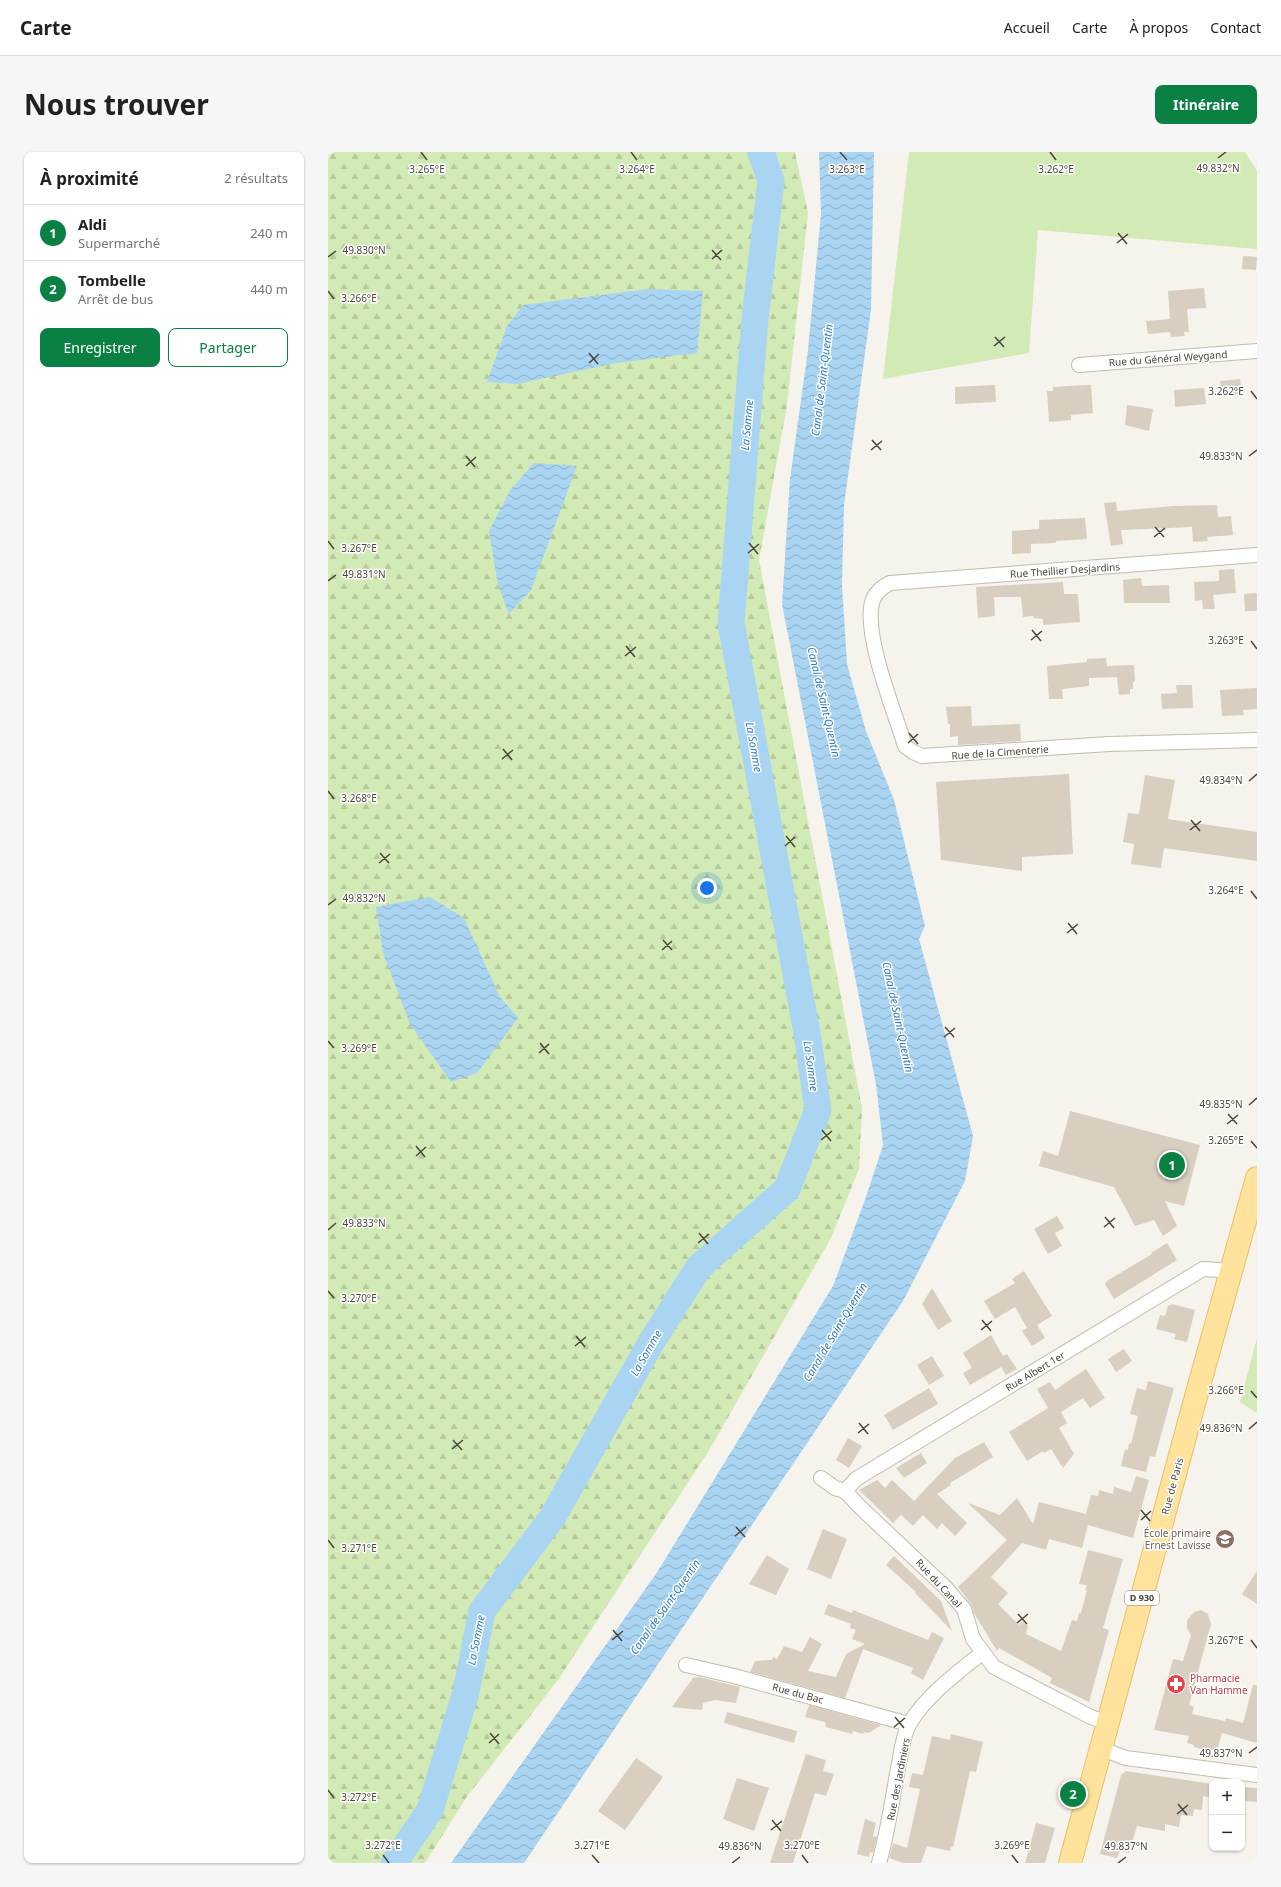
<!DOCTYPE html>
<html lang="fr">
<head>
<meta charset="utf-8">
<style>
  body { margin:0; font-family:"Noto Sans",sans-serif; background:#f6f6f6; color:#202124 }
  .controls { position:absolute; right:12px; bottom:12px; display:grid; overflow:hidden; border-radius:8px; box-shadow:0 1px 3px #0004 }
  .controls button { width:36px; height:36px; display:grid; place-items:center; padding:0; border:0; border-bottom:1px solid #e0e0e0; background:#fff; color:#202124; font:20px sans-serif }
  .you { position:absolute; left:379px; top:736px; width:14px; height:14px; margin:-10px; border:3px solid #fff; border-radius:50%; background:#1a73e8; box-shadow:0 0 0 6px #1a73e833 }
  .badge { display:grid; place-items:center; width:26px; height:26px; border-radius:50%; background:#0b8043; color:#fff; font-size:13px; font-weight:700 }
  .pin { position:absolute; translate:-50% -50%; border:2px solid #fff; box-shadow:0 1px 4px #0006 }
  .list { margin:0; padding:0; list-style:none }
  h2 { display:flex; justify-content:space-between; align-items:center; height:52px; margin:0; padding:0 16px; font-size:17px }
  h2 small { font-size:13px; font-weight:400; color:#757577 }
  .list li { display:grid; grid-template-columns:26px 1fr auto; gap:12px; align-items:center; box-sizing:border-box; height:56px; padding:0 16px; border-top:1px solid #e0e0e0 }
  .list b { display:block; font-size:15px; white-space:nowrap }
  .list p { margin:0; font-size:13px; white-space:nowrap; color:#757577 }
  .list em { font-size:13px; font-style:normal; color:#757577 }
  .actions { display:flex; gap:8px; padding:12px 16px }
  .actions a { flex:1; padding:9px 0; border:1px solid #0b8043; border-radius:8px; text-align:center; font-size:14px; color:#0b8043 }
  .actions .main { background:#0b8043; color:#fff }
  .map { position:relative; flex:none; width:929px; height:1711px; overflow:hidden; border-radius:8px }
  header { display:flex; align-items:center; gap:24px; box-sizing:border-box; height:56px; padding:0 20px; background:#fff; border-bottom:1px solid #e0e0e0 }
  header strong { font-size:19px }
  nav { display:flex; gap:22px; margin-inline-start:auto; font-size:14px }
  .intro { display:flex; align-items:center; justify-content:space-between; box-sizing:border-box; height:96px; padding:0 24px }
  h1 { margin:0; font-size:28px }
  .button { padding:10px 18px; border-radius:8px; background:#0b8043; color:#fff; font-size:14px; font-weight:700 }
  main { display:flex; gap:24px; padding:0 24px }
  aside { flex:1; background:#fff; border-radius:8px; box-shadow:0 1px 3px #0004 }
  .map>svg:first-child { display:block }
  .green { fill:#d2eab5 }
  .forest { fill:url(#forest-firs) }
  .water { fill:url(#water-waves) }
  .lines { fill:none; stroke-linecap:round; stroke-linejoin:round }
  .river { stroke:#a9d4f2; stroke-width:27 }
  .building { fill:#d8cfc1 }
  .minor-casing { stroke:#c2bbae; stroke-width:16 }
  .primary-casing { stroke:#e6c16a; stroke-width:24 }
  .minor { stroke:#fff; stroke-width:14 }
  .primary { stroke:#ffe39c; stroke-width:22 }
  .ticks { fill:none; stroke:#4b4439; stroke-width:1.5 }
  .labels { text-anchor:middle; stroke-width:3; stroke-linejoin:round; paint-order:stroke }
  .shield { fill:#fff; stroke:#817c74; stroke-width:1 }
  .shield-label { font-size:9px; font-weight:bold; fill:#4b4439 }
  .street-label { font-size:10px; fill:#4b4439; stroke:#fff }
  .education-label { font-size:10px; fill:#785e54; stroke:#fff; text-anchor:end }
  .health-label { font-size:10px; fill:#be3a42; stroke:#fff; text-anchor:start }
  .water-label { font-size:11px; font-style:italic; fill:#2e7ab2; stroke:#fff }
  .ticks-label { font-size:10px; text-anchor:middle; fill:#4b4439; stroke:#fff; stroke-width:3; stroke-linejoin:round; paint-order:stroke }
</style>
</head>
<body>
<header>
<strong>Carte</strong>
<nav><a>Accueil</a><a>Carte</a><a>À propos</a><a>Contact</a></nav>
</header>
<div class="intro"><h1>Nous trouver</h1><a class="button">Itinéraire</a></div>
<main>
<aside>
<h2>À proximité<small>2 résultats</small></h2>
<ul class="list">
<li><span class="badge">1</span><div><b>Aldi</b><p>Supermarché</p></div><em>240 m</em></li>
<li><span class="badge">2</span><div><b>Tombelle</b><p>Arrêt de bus</p></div><em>440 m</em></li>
</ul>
<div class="actions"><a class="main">Enregistrer</a><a>Partager</a></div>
</aside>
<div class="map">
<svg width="929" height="1711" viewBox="0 0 929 1711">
  <defs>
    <pattern id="forest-firs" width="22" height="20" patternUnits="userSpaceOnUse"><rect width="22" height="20" fill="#d2eab5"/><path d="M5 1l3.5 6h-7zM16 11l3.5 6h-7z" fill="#b6ca9c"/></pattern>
    <pattern id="water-waves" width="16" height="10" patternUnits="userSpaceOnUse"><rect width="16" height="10" fill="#a9d4f2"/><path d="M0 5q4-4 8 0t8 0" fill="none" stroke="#8caec5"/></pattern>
  </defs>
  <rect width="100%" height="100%" fill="#f6f3ec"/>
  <path class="green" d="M581,0H917L929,19V97L710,78L701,201L555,227Z
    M929,1186V1261L912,1250Z"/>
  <path class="forest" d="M0,0H467L480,61L459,253L431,408L534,956L531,1017L503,1086L380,1300L230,1528L138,1646L97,1711H0Z"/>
  <path class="water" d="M491,0H546L543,158L516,353L514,433L519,512L538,579L566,648L597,774L591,787L645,984L637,1029L575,1149L196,1711H123L328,1422L505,1134L538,1045L555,993L548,932L454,452L462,327L480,198L493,62Z
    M320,137L375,139L369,201L288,211L189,232L159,230L179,174L195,153Z
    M206,311L249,314L203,438L181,462L170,433L161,379L183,337Z
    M102,745L136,766L172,845L190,866L149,921L123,930L82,872L55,801L48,755Z"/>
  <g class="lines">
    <path class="river" d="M66,1711L102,1658L138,1540L154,1459L224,1366L324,1189L371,1115L459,1037L490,958L479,881L403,471L427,167L443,29L433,0"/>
  </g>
  <path class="building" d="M915,104L929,105L928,118L914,117Z
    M876,136L878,156L859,157L861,180H856L857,184L843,185L842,180L820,182L818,169L842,167L840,139Z
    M912,227L914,242L893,244L892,229Z
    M667,233L668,250L627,252V235Z
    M757,233H763L765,261L743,263V268L721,270L719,239H725V235Z
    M876,236L878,252L847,255L846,238Z
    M799,253L825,257L821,279L797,273Z
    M788,350L789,359L845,354L889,353L890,365L903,364L905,383L879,385L880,389L865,390L864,375L793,378L795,392L783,394L776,351Z
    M757,366L759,387L728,389V391L703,392V401L684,402V379L711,377V368Z
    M906,417L908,441L885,443L887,457H875L874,448L867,449L866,430L891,429V418Z
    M813,426L814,434L841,433L842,451H796L795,428Z
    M735,430L736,442H750L752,470L715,473V467L706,466L705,464L695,465L693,445H666L667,464L650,466L648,435Z
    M929,441V459H917L916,442Z
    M778,506L779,514L806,513L807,529L805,530V537H802V542L791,543L789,525L761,526V534L734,537L735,547H721L719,514L759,510V507Z
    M848,533H864L865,556L834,557L833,542L849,541Z
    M929,536V557L915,558L916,563L894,564L892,538Z
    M643,554L644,574L692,572L693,589L630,593V584L622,585V572H620L618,555Z
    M741,622L745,702L694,705V719L613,708L608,630Z
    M817,623L847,628L840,667L929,680V709L836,696L833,716L803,712L806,692L795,690L800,661L811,662Z
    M742,959L872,993L856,1054L837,1049L849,1074L835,1084L826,1068L807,1074L786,1035L711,1014L715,999L730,1004Z
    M729,1064L736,1076L727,1081L734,1094L720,1102L706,1077Z
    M839,1091L849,1108L786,1147L777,1132L779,1129L824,1102L823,1101Z
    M696,1119L724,1164L709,1173L717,1186L704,1194L694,1179L699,1176L687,1155L667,1167L656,1149L687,1131L684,1127Z
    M604,1136L624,1169L610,1178L594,1152Z
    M844,1152L867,1158L859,1190L846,1187L848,1182L828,1177L832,1163L837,1164L840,1154Z
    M663,1183L675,1204L679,1202L689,1217L678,1223L673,1215L642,1233L635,1221L644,1216L635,1201Z
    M796,1197L804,1209L788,1220L780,1207Z
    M604,1204L616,1224L601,1233L589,1213Z
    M758,1217L777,1246L762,1256L755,1246L733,1260L739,1271L731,1276L746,1302L735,1316L723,1297L716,1301L715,1299L699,1309L681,1280L720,1256L709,1237L722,1230L727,1238Z
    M820,1229L846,1236L827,1305L822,1304L818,1320L793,1314L797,1297L800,1298L801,1291L803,1292L810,1264L802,1262L809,1236L818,1238Z
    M601,1236L610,1252L565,1278L556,1263Z
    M520,1286L534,1294L521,1316L508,1308Z
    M656,1290L665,1305L622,1331L623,1333L609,1342L639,1371L627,1384L614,1371L609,1377L595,1363L585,1374L573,1363L565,1371L531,1338L549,1328L557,1336L564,1328L586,1349L627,1306Z
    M593,1301L599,1311L576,1326L568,1316Z
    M808,1324L821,1328L805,1386L760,1373L754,1396L721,1387L718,1398L694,1391L663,1425L680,1441L670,1452L691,1473L694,1469L700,1474L698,1482L733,1499L744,1468L749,1469L751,1461H753L759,1438H757L759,1433L751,1432L760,1398L795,1407L775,1476L781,1478L761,1550L722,1531L724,1526L671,1496L669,1499L646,1461L643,1452L630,1435L679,1388L640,1351L672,1363L689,1346L705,1372L711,1350L758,1362L763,1343L770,1344L771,1338L785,1342L786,1335L803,1340Z
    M495,1377L519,1387L503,1427L479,1417Z
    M439,1403L461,1417L448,1443L421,1432Z
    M566,1404L613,1449L624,1479L587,1441L588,1440L558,1413Z
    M929,1419V1452L914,1442Z
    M500,1452L524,1461L525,1458L600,1488L604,1480L616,1486L595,1528L583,1521L585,1516L535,1497L517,1546L422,1520L427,1509L444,1508L445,1505L449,1507L456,1494L474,1500L482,1485L494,1492L480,1519L508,1525L518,1502L537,1492L524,1487L528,1478L522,1476L523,1472L496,1462Z
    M873,1458L880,1462L883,1472L861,1553L866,1555L864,1562L897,1569L898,1566L915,1571L925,1533H929V1591L894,1581L889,1599L881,1597V1599L866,1595V1593L859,1591L861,1584L826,1578L845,1507L855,1509L863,1483L859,1476V1468L866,1460Z
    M371,1525L412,1535L408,1551L387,1548L375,1551L374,1558L344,1555L365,1526Z
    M481,1553L553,1573L541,1581L536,1580L535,1582L525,1579L524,1582L498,1575L497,1570L477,1565Z
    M399,1560L469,1579L466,1591L396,1571Z
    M623,1582L655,1590L648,1620L642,1619L625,1695H623L622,1699L599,1694L593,1711H575L561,1706L565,1691L579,1696L592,1637L581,1635L584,1621L595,1623L604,1584L622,1588Z
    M478,1602L498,1608L495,1619L506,1622L498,1644L487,1641L465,1711H442Z
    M308,1606L335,1625L297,1678L270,1659Z
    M798,1619L884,1632V1646L875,1644L874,1658L866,1657L865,1664L853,1663L851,1675L837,1672V1679L809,1674L801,1701L792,1699L789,1706L772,1702L793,1623Z
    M409,1626L441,1636L426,1679L395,1667Z
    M914,1635L929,1636V1650L914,1649Z
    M537,1667L548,1671L545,1684L549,1685L545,1701L542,1700L541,1705L529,1702Z
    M708,1671L727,1676L717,1711H697Z"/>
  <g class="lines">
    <g class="minor-casing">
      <path id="minor" d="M751,213L929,199
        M929,403L562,431C552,436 544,444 543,456C539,492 566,558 577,594L585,600L594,604L781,592L929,588
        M493,1326L507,1336L517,1339L532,1355L618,1436L636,1457L645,1487L666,1515L763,1565L780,1571
        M517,1339L528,1327L875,1117L891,1118L903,1123
        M358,1513L406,1524L581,1572
        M774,1597L798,1606L929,1623
        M551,1711C561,1676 565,1641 572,1606C574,1595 576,1580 582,1571C598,1544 630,1520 654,1501"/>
    </g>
    <g class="primary-casing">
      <path id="primary" d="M742,1711L864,1259L929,1026"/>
    </g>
    <use href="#minor" class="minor"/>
    <use href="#primary" class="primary"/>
  </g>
  <path class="ticks" d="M93,0L99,8M303,0L309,8M512,0L519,8M722,0L728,8M890,6L898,0M790,81L799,92M789,91L800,82M384,98L393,108M0,105L8,99M384,107L394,98M0,139L6,147M667,185L676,195M666,194L677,185M261,201L270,212M261,211L271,202M923,239L929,247M544,288L553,298M543,298L554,289M138,304L147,315M921,304L929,298M138,314L148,305M827,375L836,385M826,385L837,376M0,389L6,397M421,391L430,402M420,401L431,392M0,429L8,423M704,478L713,489M703,488L714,479M923,489L929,497M298,494L307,505M297,504L308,495M581,581L590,592M580,591L590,582M175,597L184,608M174,607L185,598M921,629L929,622M0,639L6,647M863,668L872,679M862,678L873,669M458,684L467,695M457,694L467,685M52,701L61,711M51,711L62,702M923,739L929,747M0,753L8,747M740,771L749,782M739,781L750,772M335,788L344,798M334,798L344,789M617,875L626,885M616,885L627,876M0,889L6,896M212,891L221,902M211,901L221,892M921,953L929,946M900,962L909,972M899,972L910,963M494,978L503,989M493,988L504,979M923,989L929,996M88,994L97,1005M88,1004L98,995M777,1065L786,1076M776,1075L787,1066M0,1078L8,1071M371,1081L380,1092M370,1091L381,1082M0,1139L6,1146M654,1168L663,1179M653,1178L664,1169M248,1184L257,1195M247,1194L258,1185M923,1239L929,1246M531,1271L540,1282M921,1277L929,1270M530,1281L541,1272M125,1288L134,1298M124,1297L135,1288M813,1358L822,1369M813,1368L823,1359M408,1375L417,1385M407,1384L418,1375M0,1388L6,1396M690,1462L699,1472M689,1471L700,1462M285,1478L294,1489M284,1488L295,1479M923,1488L929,1496M567,1565L576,1576M566,1575L577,1566M162,1581L171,1592M161,1591L171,1582M921,1601L929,1595M0,1638L6,1646M850,1652L859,1663M849,1662L860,1653M444,1668L453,1679M443,1678L454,1669M55,1703L61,1711M264,1703L271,1711M474,1703L480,1711M684,1703L690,1711M404,1711L412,1705M790,1711L798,1705"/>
  <defs>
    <g id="school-disc" transform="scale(1)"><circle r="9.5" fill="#8d6e63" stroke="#fff"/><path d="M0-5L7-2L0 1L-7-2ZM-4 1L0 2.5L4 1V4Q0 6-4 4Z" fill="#fff"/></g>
    <g id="pharmacy-disc" transform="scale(1)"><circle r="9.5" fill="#e0444e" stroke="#fff"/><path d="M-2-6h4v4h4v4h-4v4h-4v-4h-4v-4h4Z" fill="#fff"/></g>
  </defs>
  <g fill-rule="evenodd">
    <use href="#school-disc" x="897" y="1387"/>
    <use href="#pharmacy-disc" x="848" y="1532"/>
  </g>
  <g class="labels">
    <rect class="shield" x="797" y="1439" width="34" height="14" rx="3"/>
    <g class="shield-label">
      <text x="814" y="1449">D 930</text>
    </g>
    <g class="street-label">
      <text transform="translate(840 206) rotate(-4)" y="4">Rue du Général Weygand</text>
      <text transform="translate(737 418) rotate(-4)" y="4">Rue Theillier Desjardins</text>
      <text transform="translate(672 600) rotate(-4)" y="4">Rue de la Cimenterie</text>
      <text transform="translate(707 1219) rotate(-31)" y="4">Rue Albert 1er</text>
      <text transform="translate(844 1334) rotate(-75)" y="4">Rue de Paris</text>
      <text transform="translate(611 1431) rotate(47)" y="4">Rue du Canal</text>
      <text transform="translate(470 1541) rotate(15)" y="4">Rue du Bac</text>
      <text transform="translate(570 1627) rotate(-79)" y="4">Rue des Jardiniers</text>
    </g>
    <g class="education-label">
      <text x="883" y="1385">École primaire<tspan x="883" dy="12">Ernest Lavisse</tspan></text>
    </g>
    <g class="health-label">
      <text x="862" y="1530">Pharmacie<tspan x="862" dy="12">Van Hamme</tspan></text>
    </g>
    <g class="water-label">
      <text transform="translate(494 228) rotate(-83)" y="4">Canal de Saint-Quentin</text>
      <text transform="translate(419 273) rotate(-85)" y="4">La Somme</text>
      <text transform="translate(496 550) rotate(77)" y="4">Canal de Saint-Quentin</text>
      <text transform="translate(426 595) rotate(80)" y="4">La Somme</text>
      <text transform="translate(570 865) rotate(78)" y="4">Canal de Saint-Quentin</text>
      <text transform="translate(483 914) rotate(82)" y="4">La Somme</text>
      <text transform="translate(507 1180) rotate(-59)" y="4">Canal de Saint-Quentin</text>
      <text transform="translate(318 1201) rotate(-60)" y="4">La Somme</text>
      <text transform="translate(337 1455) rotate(-55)" y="4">Canal de Saint-Quentin</text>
      <text transform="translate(148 1488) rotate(-79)" y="4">La Somme</text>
    </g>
  </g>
  <g class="ticks-label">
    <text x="890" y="20">49.832°N</text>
    <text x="99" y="21">3.265°E</text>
    <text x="309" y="21">3.264°E</text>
    <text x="519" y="21">3.263°E</text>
    <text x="728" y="21">3.262°E</text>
    <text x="36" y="102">49.830°N</text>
    <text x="31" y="150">3.266°E</text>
    <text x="898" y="243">3.262°E</text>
    <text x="893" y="308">49.833°N</text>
    <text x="31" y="400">3.267°E</text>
    <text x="36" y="426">49.831°N</text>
    <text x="898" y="492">3.263°E</text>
    <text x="893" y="632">49.834°N</text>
    <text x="31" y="650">3.268°E</text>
    <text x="898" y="742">3.264°E</text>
    <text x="36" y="750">49.832°N</text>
    <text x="31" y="900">3.269°E</text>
    <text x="893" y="956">49.835°N</text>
    <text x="898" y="992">3.265°E</text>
    <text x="36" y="1075">49.833°N</text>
    <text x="31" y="1150">3.270°E</text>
    <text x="898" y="1242">3.266°E</text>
    <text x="893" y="1280">49.836°N</text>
    <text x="31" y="1400">3.271°E</text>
    <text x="898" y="1492">3.267°E</text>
    <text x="893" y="1605">49.837°N</text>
    <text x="31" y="1649">3.272°E</text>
    <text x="55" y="1697">3.272°E</text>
    <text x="264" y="1697">3.271°E</text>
    <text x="474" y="1697">3.270°E</text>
    <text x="684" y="1697">3.269°E</text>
    <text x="412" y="1698">49.836°N</text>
    <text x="798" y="1698">49.837°N</text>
  </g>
</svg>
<div class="controls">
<button>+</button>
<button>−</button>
</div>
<div class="you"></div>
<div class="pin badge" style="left:844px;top:1013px">1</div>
<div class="pin badge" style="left:745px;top:1642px">2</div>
</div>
</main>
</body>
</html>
